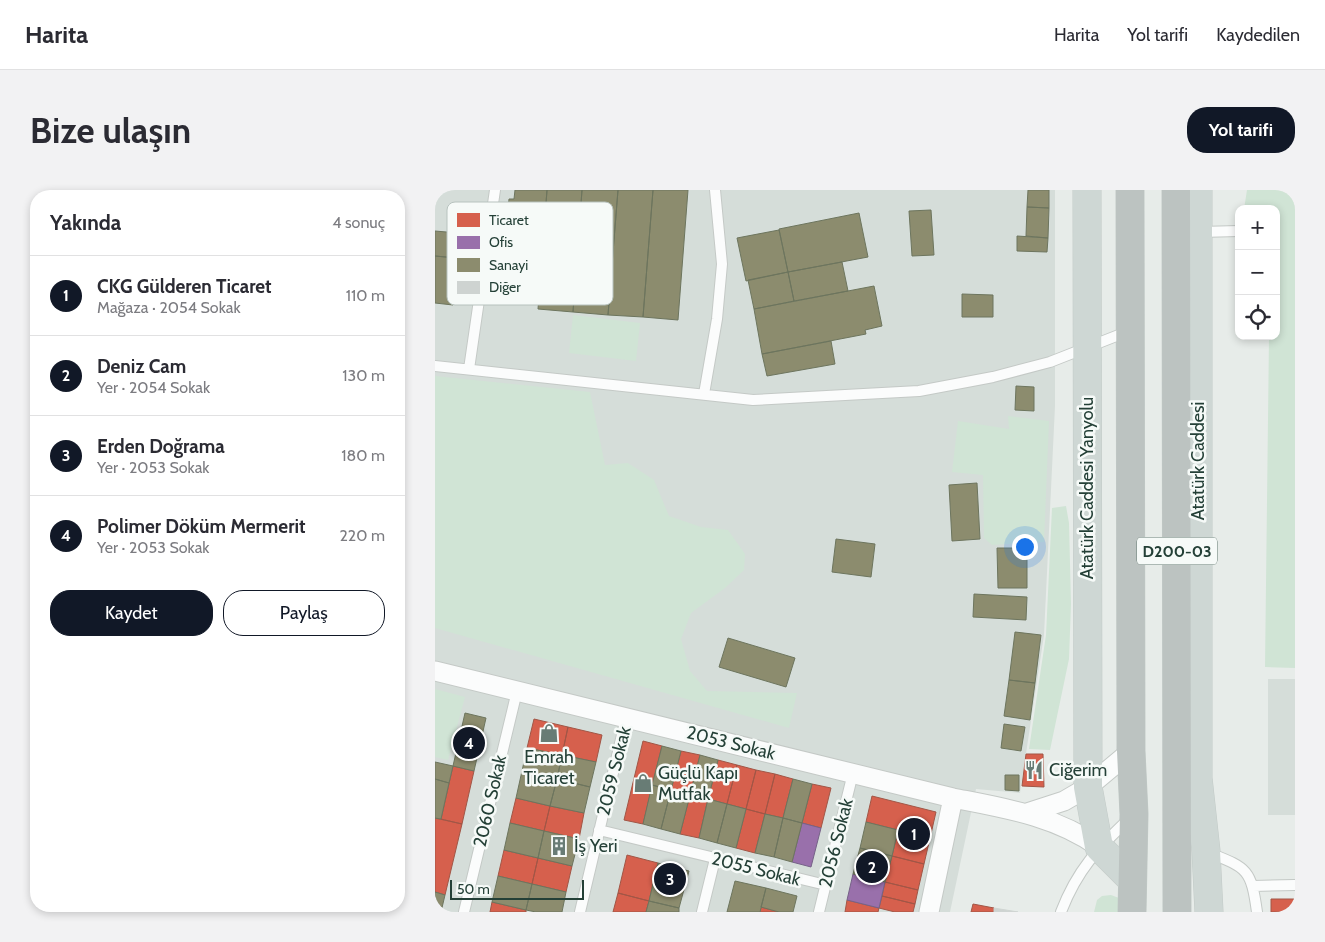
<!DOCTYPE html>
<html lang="tr">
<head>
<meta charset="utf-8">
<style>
  body { margin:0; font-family:Cabin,sans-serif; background:#f2f2f3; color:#2b2b33 }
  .controls { position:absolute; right:15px; top:15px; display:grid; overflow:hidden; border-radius:10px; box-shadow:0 2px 8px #0003 }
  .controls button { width:45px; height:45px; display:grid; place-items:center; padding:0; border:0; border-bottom:1px solid #e1e1e2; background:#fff; color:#2b2b33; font:25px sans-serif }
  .scale { position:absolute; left:15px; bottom:12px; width:134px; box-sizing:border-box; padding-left:5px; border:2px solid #244037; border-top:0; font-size:14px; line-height:18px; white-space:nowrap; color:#244037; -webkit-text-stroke:4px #f6faf8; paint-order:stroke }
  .you { position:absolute; left:589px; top:356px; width:18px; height:18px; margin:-12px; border:4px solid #fff; border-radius:50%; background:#1a73e8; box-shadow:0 0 0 8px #1a73e833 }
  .badge { display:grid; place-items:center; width:32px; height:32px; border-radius:50%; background:#111827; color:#fff; font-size:16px; font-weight:700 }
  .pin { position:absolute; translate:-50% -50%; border:2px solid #fff; box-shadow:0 1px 5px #0006 }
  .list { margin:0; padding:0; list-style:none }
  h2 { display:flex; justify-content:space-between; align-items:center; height:65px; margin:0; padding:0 20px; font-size:21px }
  h2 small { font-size:16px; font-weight:400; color:#7c7c81 }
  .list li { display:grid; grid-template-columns:32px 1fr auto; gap:15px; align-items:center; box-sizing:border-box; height:80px; padding:0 20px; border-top:1px solid #e1e1e2 }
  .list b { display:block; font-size:19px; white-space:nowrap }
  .list p { margin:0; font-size:16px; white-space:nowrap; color:#7c7c81 }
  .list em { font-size:16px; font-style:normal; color:#7c7c81 }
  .actions { display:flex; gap:10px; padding:15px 20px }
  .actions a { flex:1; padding:11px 0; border:1px solid #111827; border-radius:20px; text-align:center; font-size:18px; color:#111827 }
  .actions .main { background:#111827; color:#fff }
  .icon { flex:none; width:28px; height:28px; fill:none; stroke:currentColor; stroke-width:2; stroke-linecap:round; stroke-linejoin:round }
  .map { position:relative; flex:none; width:860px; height:722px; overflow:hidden; border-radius:20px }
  header { display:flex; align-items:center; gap:30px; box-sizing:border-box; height:70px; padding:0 25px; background:#fff; border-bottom:1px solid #e1e1e2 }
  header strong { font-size:24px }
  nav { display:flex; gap:28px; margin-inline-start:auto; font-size:18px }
  .intro { display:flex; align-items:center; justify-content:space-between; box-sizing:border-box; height:120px; padding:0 30px }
  h1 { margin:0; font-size:35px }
  .button { padding:12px 22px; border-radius:20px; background:#111827; color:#fff; font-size:18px; font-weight:700 }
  main { display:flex; gap:30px; padding:0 30px }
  aside { flex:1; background:#fff; border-radius:20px; box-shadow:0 2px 8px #0003 }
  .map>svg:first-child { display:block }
  .built { fill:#d5ddd9 }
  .green { fill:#d0e4d5 }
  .shops { fill:#d6604d; stroke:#a15646 }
  .offices { fill:#9970ab; stroke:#766288 }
  .industry { fill:#8c8c6e; stroke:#6d755e }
  .building { fill:#ced3d1; stroke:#d0d5d2 }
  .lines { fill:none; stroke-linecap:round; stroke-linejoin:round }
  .lane-casing { stroke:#c4c9c6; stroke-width:12 }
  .street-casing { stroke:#c4c9c6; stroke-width:21 }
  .primary-casing { stroke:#c2cac7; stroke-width:29 }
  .highway-casing { stroke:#c2cac7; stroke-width:29 }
  .lane { stroke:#fbfcfc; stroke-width:10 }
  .street { stroke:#fbfcfc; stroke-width:19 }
  .primary { stroke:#ced7d4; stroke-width:28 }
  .highway { stroke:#bcc3c1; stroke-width:28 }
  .labels { text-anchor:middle; stroke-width:5; stroke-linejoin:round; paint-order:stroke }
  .shield { fill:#f6faf8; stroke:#637871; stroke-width:1 }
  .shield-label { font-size:16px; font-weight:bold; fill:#244037 }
  .street-label { font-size:18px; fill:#244037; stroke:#f6faf8 }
  .poi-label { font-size:18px; fill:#244037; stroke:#f6faf8; text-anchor:start }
  .key { fill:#f6faf8; stroke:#b7c2be; stroke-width:1 }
  .key-label { font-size:14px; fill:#244037 }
</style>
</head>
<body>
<header>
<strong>Harita</strong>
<nav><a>Harita</a><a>Yol tarifi</a><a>Kaydedilen</a></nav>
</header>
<div class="intro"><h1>Bize ulaşın</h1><a class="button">Yol tarifi</a></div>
<main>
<aside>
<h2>Yakında<small>4 sonuç</small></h2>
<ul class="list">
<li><span class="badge">1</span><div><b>CKG Gülderen Ticaret</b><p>Mağaza · 2054 Sokak</p></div><em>110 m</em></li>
<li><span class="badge">2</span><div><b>Deniz Cam</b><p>Yer · 2054 Sokak</p></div><em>130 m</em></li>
<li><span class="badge">3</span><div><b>Erden Doğrama</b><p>Yer · 2053 Sokak</p></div><em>180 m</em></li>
<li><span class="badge">4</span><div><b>Polimer Döküm Mermerit</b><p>Yer · 2053 Sokak</p></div><em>220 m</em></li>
</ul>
<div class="actions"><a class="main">Kaydet</a><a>Paylaş</a></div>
</aside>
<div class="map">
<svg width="860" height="722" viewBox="0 0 860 722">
  <rect width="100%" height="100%" fill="#e7ece9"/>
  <path class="built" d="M0,0H620V216L609,445L585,603L541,599L515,722H0Z
    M833,489H860V625H833Z"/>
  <path class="green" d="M812,0H860V478L830,477L834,146H841V19H809Z
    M138,125L205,133L201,171L134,163Z
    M0,186L155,202L170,275L193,273L219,290L234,326L266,337L293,340L310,364L309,380L290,398L256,423L246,449L255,481L272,501L362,503L354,538L0,438Z
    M573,226L614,231L609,352L557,355L549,348L548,285L517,282L523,231L574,239Z
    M631,316L634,333L636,414L634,469L615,560L594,559L611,445L617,318Z
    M0,499L30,507L13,570L0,567Z
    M676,705L684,708V722H659L662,710L667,706Z"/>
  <path class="shops" d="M99,529L133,537L127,565L92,558Z
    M133,537L167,545L161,572L127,565Z
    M208,551L227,556L208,634L189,630Z
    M246,561L265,565L255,605L236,600Z
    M591,564H608L609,597L587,596Z
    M283,570L302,575L292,614L273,609Z
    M302,575L321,580L311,619L292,614Z
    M18,576L39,581L27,634L6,629Z
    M321,580L340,584L330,624L311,619Z
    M340,584L358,589L348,628L330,624Z
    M377,594L396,598L386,638L367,633Z
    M255,605L273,609L264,648L245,644Z
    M437,606L501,622L489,674L457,666L463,640L431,632Z
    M81,608L115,616L109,641L75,633Z
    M115,616L149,623L144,649L109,641Z
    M311,619L330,624L320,663L301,658Z
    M0,628L27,634L10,705L0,702Z
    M69,660L103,668L97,694L63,686Z
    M192,665L223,673L214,711L183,703Z
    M457,666L489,674L483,700L450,692Z
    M103,668L137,676L131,702L97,694Z
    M450,692L483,700L480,714L447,706Z
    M183,703L214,711L211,722H178Z
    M447,706L480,714L478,722H460L444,718Z
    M836,709H860V722H836Z
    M412,710L444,718L443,722H410Z
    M57,712L91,720V722H55Z
    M538,714L559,718V722H536Z
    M326,717L344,722H325Z"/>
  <path class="offices" d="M367,633L386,638L376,677L357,672Z
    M418,684L450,692L444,718L412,710Z"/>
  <path class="industry" d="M80,0H112L108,54L75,52L77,31H72L74,9H79Z
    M112,0H147L138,122L103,119Z
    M147,0H183L173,125L138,122Z
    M183,0H218L208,127L173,125Z
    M218,0H253L243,130L208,127Z
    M593,0H614V18L592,17Z
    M592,17L614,18L613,48L591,46Z
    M496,20L499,65L477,66L474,21Z
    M424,23L433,67L353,82L344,39Z
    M344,40L353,82L311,91L302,48Z
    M0,41L23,43L21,68L0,66Z
    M582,46L613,48L612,62L582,61Z
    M0,66L22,68L18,115L0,113Z
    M407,72L413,101L359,111L353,82Z
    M353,82L359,111L319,119L313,90Z
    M439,96L447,136L430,140L431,144L327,164L319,119Z
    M527,104L558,105V127H527Z
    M396,151L400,174L332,186L327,164Z
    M581,196L599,197V221L580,220Z
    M542,293L545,349L517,351L514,295Z
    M401,349L440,354L436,387L397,382Z
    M562,358H592V398H563Z
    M539,404L592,407L591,430L538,427Z
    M580,442L606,445L600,493L574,490Z
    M293,448L360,468L351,497L284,477Z
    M574,490L600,493L595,530L569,526Z
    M30,523L51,528L39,581L18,576Z
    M569,534L590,537L586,561L566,558Z
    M227,556L246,561L236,600L217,595Z
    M92,558L127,565L122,589L87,581Z
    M127,565L161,572L155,597L122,589Z
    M265,565L283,570L273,609L255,605Z
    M0,572L18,576L14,593L0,589Z
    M87,581L122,589L115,616L81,608Z
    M570,585H584V601L570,600Z
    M0,589L14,593L6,629L0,628Z
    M122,589L155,597L149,623L115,616Z
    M358,589L377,594L367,633L348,628Z
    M217,595L236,600L226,639L208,634Z
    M236,600L255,605L245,644L226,639Z
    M273,609L292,614L282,653L264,648Z
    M292,614L311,619L301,658L282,653Z
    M330,624L348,628L339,667L320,663Z
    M348,628L367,633L357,672L339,667Z
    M431,632L463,640L457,666L425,658Z
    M75,633L109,641L103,668L69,660Z
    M109,641L144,649L137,676L103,668Z
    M425,658L457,666L450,692L418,684Z
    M223,673L254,681L244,718L214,711Z
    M63,686L97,694L91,720L57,712Z
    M300,691L331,698L325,722H292Z
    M97,694L131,702L127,722H101L91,720Z
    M331,698L362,706L358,722H344L326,717Z
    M0,702L10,705L6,722H0Z
    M214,711L244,718V722H211Z"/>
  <path class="building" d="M559,718L583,722H559Z"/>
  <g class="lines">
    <g class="lane-casing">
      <path id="lane" d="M765,42L804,41
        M0,176L318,210L484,201L558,187L615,172L694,141
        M34,179L60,0
        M269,204L282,129L287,74L280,0
        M164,640L391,695
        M772,662C812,678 816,678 822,722
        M818,696L860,695
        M29,722L82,501
        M145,722L191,528
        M267,722L280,669
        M384,722L418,583
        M626,722C642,680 663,658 695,628"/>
    </g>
    <g class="street-casing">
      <path id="street" d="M0,481L518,608C569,618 621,626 664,657
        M592,623L629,611L653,597L696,561
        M494,722L518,608"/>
    </g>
    <g class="primary-casing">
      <path id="primary" d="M652,0L653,597L664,657L697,690
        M763,0V588L771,661L774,722"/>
    </g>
    <g class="highway-casing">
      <path id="highway" d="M695,0L696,561L699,624L697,722
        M741,0L742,722"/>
    </g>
    <use href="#lane" class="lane"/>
    <use href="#street" class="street"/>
    <use href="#primary" class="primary"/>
    <use href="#highway" class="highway"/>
  </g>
  <defs>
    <g id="shop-bare" transform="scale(1.5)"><path d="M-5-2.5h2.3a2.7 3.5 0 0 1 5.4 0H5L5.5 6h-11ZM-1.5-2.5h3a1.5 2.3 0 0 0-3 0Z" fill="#687c75" stroke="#f6faf8" stroke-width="2.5" paint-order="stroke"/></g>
    <g id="restaurant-bare" transform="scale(1.5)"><path d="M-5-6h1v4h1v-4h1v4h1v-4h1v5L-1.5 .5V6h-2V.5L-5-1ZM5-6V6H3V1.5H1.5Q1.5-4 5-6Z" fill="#687c75" stroke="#f6faf8" stroke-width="2.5" paint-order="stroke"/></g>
    <g id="building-bare" transform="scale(1.5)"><path d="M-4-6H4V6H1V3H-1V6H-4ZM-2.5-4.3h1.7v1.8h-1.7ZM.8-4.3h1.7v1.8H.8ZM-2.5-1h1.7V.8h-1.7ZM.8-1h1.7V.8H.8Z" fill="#687c75" stroke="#f6faf8" stroke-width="2.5" paint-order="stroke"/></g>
  </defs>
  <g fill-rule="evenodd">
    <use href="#shop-bare" x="114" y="543"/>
    <use href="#restaurant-bare" x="599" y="580"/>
    <use href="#shop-bare" x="208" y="593"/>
    <use href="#building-bare" x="124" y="656"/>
  </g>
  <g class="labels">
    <rect class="shield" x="702" y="347.5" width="80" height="27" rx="4"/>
    <g class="shield-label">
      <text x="742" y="367">D200-03</text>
    </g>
    <g class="street-label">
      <text transform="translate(763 271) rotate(-90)" y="6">Atatürk Caddesi</text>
      <text transform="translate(652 298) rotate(-90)" y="6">Atatürk Caddesi Yanyolu</text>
      <text transform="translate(296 553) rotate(14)" y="6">2053 Sokak</text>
      <text transform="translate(179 581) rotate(-76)" y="6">2059 Sokak</text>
      <text transform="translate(55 611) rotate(-77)" y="6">2060 Sokak</text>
      <text transform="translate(401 653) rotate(-76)" y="6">2056 Sokak</text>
      <text transform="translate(321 679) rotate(14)" y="6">2055 Sokak</text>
    </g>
    <g class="poi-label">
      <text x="114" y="573" text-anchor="middle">Emrah<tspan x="114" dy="21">Ticaret</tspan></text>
      <text x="614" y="586">Ciğerim</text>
      <text x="223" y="589">Güçlü Kapı<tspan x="223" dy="21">Mutfak</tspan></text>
      <text x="139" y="662">İş Yeri</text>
    </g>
  </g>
  <rect x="12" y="12" width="166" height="103" rx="8" class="key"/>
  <rect x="22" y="23" width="23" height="14" fill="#d6604d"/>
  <rect x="22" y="46" width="23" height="13" fill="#9970ab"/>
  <rect x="22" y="68" width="23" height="14" fill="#8c8c6e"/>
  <rect x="22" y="91" width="23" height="13" fill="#ced3d1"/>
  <g class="key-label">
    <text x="54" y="35">Ticaret</text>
    <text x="54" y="57">Ofis</text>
    <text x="54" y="80">Sanayi</text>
    <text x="54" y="102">Diğer</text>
  </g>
</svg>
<div class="controls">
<button>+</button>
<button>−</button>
<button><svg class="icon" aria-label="locate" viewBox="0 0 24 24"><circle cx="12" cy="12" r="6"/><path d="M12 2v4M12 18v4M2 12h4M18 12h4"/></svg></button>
</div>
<div class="scale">50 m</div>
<div class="you"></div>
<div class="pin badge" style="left:479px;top:644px">1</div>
<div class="pin badge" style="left:437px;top:677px">2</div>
<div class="pin badge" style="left:235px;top:689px">3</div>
<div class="pin badge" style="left:34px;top:553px">4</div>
</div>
</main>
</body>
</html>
